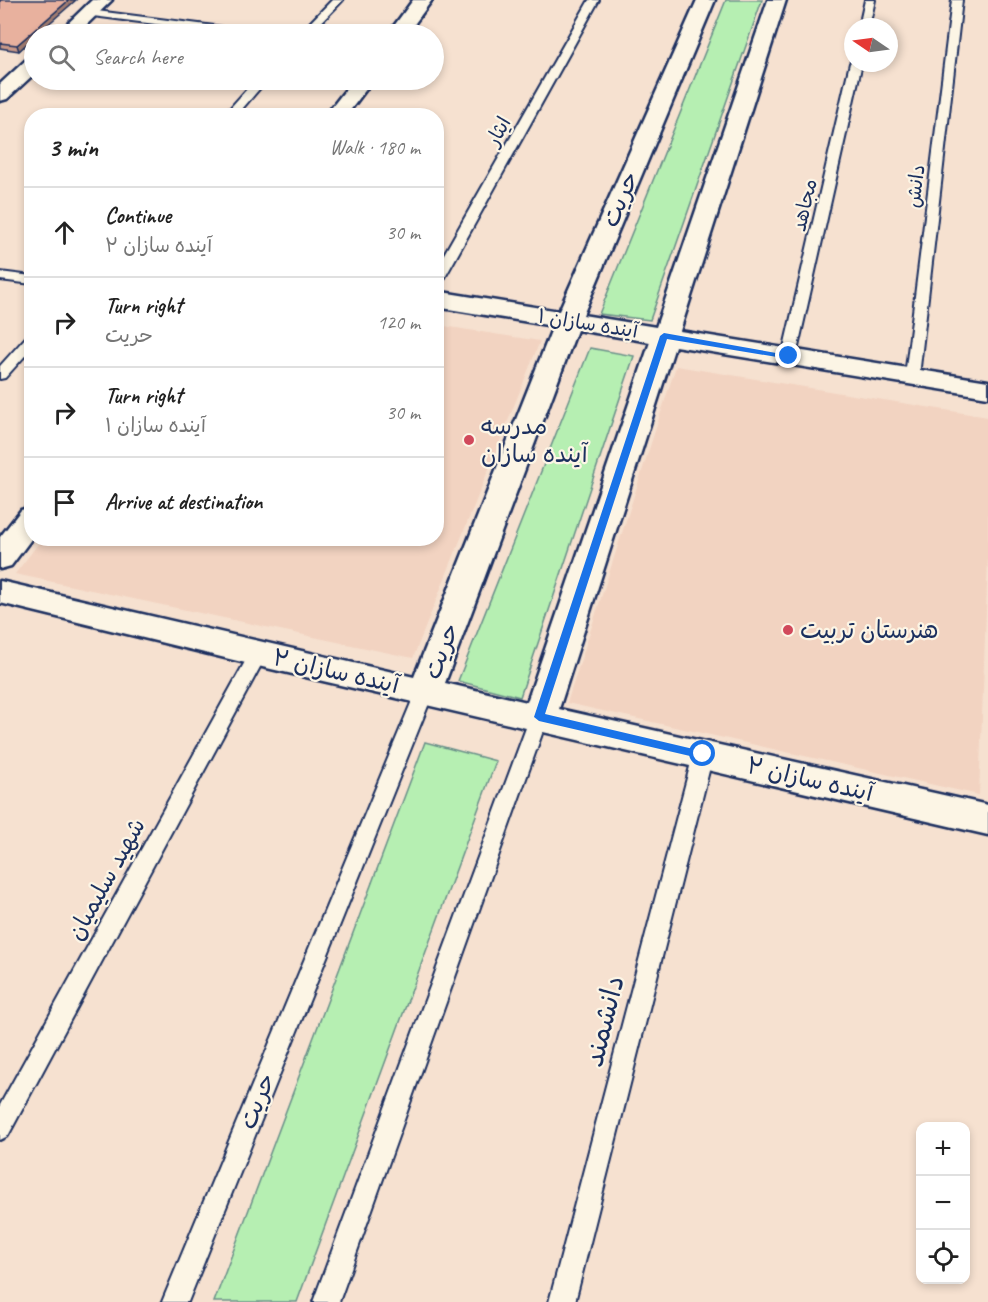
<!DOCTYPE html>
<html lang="en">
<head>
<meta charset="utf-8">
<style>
  body { margin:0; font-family:Caveat,"Playpen Sans Arabic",sans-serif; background:#f6f6f6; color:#222 }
  .controls { position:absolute; right:18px; bottom:18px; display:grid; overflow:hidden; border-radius:12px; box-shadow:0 3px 9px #0003 }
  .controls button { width:54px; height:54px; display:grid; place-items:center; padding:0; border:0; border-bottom:2px solid #e0e0e0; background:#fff; color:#222; font:30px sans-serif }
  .compass { position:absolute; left:844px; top:18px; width:54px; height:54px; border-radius:50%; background:#fff; box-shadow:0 3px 9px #0003; rotate:283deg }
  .stop { position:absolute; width:18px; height:18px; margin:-14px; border:4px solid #1a73e8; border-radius:50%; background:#fff }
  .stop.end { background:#1a73e8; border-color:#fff; box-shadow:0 2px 6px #0008 }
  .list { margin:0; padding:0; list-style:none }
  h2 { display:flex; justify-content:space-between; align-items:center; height:78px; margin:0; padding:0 24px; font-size:26px }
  h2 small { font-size:20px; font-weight:400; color:#767676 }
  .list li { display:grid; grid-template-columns:39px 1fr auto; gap:18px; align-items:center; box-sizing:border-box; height:90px; padding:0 24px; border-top:2px solid #e0e0e0 }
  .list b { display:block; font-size:22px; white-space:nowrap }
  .list p { margin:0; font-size:20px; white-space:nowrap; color:#767676 }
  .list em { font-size:20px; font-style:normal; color:#767676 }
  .icon { flex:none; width:33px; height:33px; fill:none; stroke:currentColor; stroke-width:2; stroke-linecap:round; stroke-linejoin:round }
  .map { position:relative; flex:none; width:988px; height:1302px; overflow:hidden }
  .search { position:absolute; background:#fff; box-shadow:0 3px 9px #0003; left:24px; top:24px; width:420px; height:66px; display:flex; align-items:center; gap:15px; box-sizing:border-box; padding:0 21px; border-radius:33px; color:#767676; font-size:22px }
  .panel { position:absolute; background:#fff; box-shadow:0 3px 9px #0003; left:24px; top:108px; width:420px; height:438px; border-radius:24px }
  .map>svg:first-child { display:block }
  .built { fill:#f2d3c1 }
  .green { fill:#b6efb2; stroke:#688f88; stroke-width:1.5 }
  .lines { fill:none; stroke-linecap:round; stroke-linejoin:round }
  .service-casing { stroke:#1b2f5e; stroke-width:4 }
  .minor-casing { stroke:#1b2f5e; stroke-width:5 }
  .tertiary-casing { stroke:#1b2f5e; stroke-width:5 }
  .service { fill:#fcf5e5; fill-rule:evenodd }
  .minor { fill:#fcf5e5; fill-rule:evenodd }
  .tertiary { fill:#fcf5e5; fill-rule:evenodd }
  .wall { fill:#c89888; stroke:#1b2f5e; stroke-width:1.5 }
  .shaded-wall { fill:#a27c6f; stroke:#1b2f5e; stroke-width:1.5 }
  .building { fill:#e8b19e; stroke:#1b2f5e; stroke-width:1.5 }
  .route { fill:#1a73e8 }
  .poi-dot { fill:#d1495b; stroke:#fcf5e5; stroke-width:2 }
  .labels { text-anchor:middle; stroke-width:4.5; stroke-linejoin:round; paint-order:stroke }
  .far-street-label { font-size:20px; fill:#1b2f5e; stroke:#fcf5e5 }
  .street-label { font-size:24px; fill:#1b2f5e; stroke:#fcf5e5 }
  .poi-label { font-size:24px; fill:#1b2f5e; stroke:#fcf5e5; text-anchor:start }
  .near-street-label { font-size:28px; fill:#1b2f5e; stroke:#fcf5e5 }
</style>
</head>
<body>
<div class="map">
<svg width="988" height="1302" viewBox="0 0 988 1302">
  <rect width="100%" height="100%" fill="#f6e1d0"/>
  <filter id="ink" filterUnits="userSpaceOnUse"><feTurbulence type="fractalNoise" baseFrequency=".0167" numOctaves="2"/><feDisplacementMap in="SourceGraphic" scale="12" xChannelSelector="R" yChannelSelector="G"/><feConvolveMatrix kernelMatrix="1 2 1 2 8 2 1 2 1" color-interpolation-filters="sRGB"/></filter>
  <g filter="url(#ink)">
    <path class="built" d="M437,325L540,341L413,658L15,574L42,539L436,538Z
      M676,366L988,417V558L979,795L567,703Z"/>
    <path class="green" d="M726,0H762L650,320L599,314Z
      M590,348L634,356L520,697L458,681Z
      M425,742L496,761L297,1302H214Z"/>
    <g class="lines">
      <g class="service-casing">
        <path id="service" d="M332,0H343L310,34H299Z
          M589,0H599L443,281L436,285V268Z
          M865,0H875L869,27H859Z
          M952,0H962L919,376L912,380L905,376Z
          M89,10L254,31L259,34H233L85,15V11Z
          M853,60V63H862L796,356L789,360L782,356L850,63Z
          M255,80H267L236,116H223Z
          M0,272L32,276V284L0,280Z
          M32,335V348L5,378L0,379V366L27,336Z
          M258,647L264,649L267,654L8,1136L0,1140V1105L252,649Z
          M425,684L432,686L434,691L188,1302H162L416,691L418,686Z
          M539,710L546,712L548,717L339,1302H313L530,717L532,712Z
          M703,747L710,750L713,755L575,1302H549L693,755L696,750Z"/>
      </g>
      <g class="minor-casing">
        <path id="minor" d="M413,0H432L407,34H388Z
          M697,0H715L583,315L656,327L768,0H786L680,331L988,381V397L675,346L559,709L988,805V835L258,666L0,603V581L414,677L553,326L436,307V291L559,311ZM577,330L650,342L527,702L445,683Z
          M353,80H373L346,116H325Z
          M32,507V538L11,566L0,569V537L21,510Z"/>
      </g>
      <g class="tertiary-casing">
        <path id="tertiary" d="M92,0H112L77,34H57Z
          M34,57V74L7,99L0,101V84L27,59Z"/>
      </g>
      <use href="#service" class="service"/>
      <use href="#minor" class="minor"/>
      <use href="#tertiary" class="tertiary"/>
    </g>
    <path class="wall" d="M0,0L34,34V37L19,51L0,48Z"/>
    <path class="shaded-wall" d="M69,0H76L37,34H34V37L19,51L17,45Z"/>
    <path class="building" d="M0,0H69L17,45L0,43Z"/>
  </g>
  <path class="route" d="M664,333L793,356L789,359L667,339L545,714L706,752L708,754L703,759L539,721L534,717L660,336Z"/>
  <g class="poi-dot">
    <circle cx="469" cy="440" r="6"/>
    <circle cx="788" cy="630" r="6"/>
  </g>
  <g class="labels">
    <g class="far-street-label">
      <text transform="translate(498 131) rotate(-61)" y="7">ایثار</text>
      <text transform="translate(915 186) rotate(-83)" y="7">دانش</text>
      <text transform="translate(804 205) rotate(-77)" y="7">مجاهد</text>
      <text transform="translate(588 323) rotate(9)" y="7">آینده سازان ۱</text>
    </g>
    <g class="street-label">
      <text transform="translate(620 199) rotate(-67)" y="8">حریت</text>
      <text transform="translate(441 651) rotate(-69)" y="8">حریت</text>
      <text transform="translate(336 671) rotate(13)" y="8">آینده سازان ۲</text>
      <text transform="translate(810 779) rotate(13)" y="8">آینده سازان ۲</text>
      <text transform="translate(106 879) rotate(-61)" y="8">شهید سلیمیان</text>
      <text transform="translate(257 1101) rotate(-68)" y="8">حریت</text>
    </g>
    <g class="poi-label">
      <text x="481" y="434">مدرسه<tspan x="481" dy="28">آینده سازان</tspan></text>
      <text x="800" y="638">هنرستان تربیت</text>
    </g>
    <g class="near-street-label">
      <text transform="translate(603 1021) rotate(-76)" y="10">دانشمند</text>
    </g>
  </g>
</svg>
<div class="controls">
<button>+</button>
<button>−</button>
<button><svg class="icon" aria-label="locate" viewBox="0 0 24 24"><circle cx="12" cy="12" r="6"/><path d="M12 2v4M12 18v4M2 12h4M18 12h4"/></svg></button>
</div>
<svg class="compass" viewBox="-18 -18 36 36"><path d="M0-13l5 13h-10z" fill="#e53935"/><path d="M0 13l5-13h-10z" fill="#767676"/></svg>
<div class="stop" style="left:703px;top:754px"></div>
<div class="stop end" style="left:789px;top:356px"></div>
<div class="search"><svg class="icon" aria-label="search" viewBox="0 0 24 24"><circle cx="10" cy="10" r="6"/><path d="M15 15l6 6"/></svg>Search here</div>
<section class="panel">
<h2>3 min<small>Walk · 180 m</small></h2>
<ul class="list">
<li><svg class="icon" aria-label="ahead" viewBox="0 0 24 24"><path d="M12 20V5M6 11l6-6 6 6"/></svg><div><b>Continue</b><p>آینده سازان ۲</p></div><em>30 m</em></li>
<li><svg class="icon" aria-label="right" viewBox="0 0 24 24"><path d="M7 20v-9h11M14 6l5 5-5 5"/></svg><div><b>Turn right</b><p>حریت</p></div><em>120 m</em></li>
<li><svg class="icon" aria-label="right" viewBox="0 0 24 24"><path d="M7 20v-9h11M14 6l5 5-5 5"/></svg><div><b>Turn right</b><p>آینده سازان ۱</p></div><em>30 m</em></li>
<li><svg class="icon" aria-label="arrive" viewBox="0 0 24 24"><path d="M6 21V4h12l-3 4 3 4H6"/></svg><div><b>Arrive at destination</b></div></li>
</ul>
</section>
</div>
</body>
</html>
